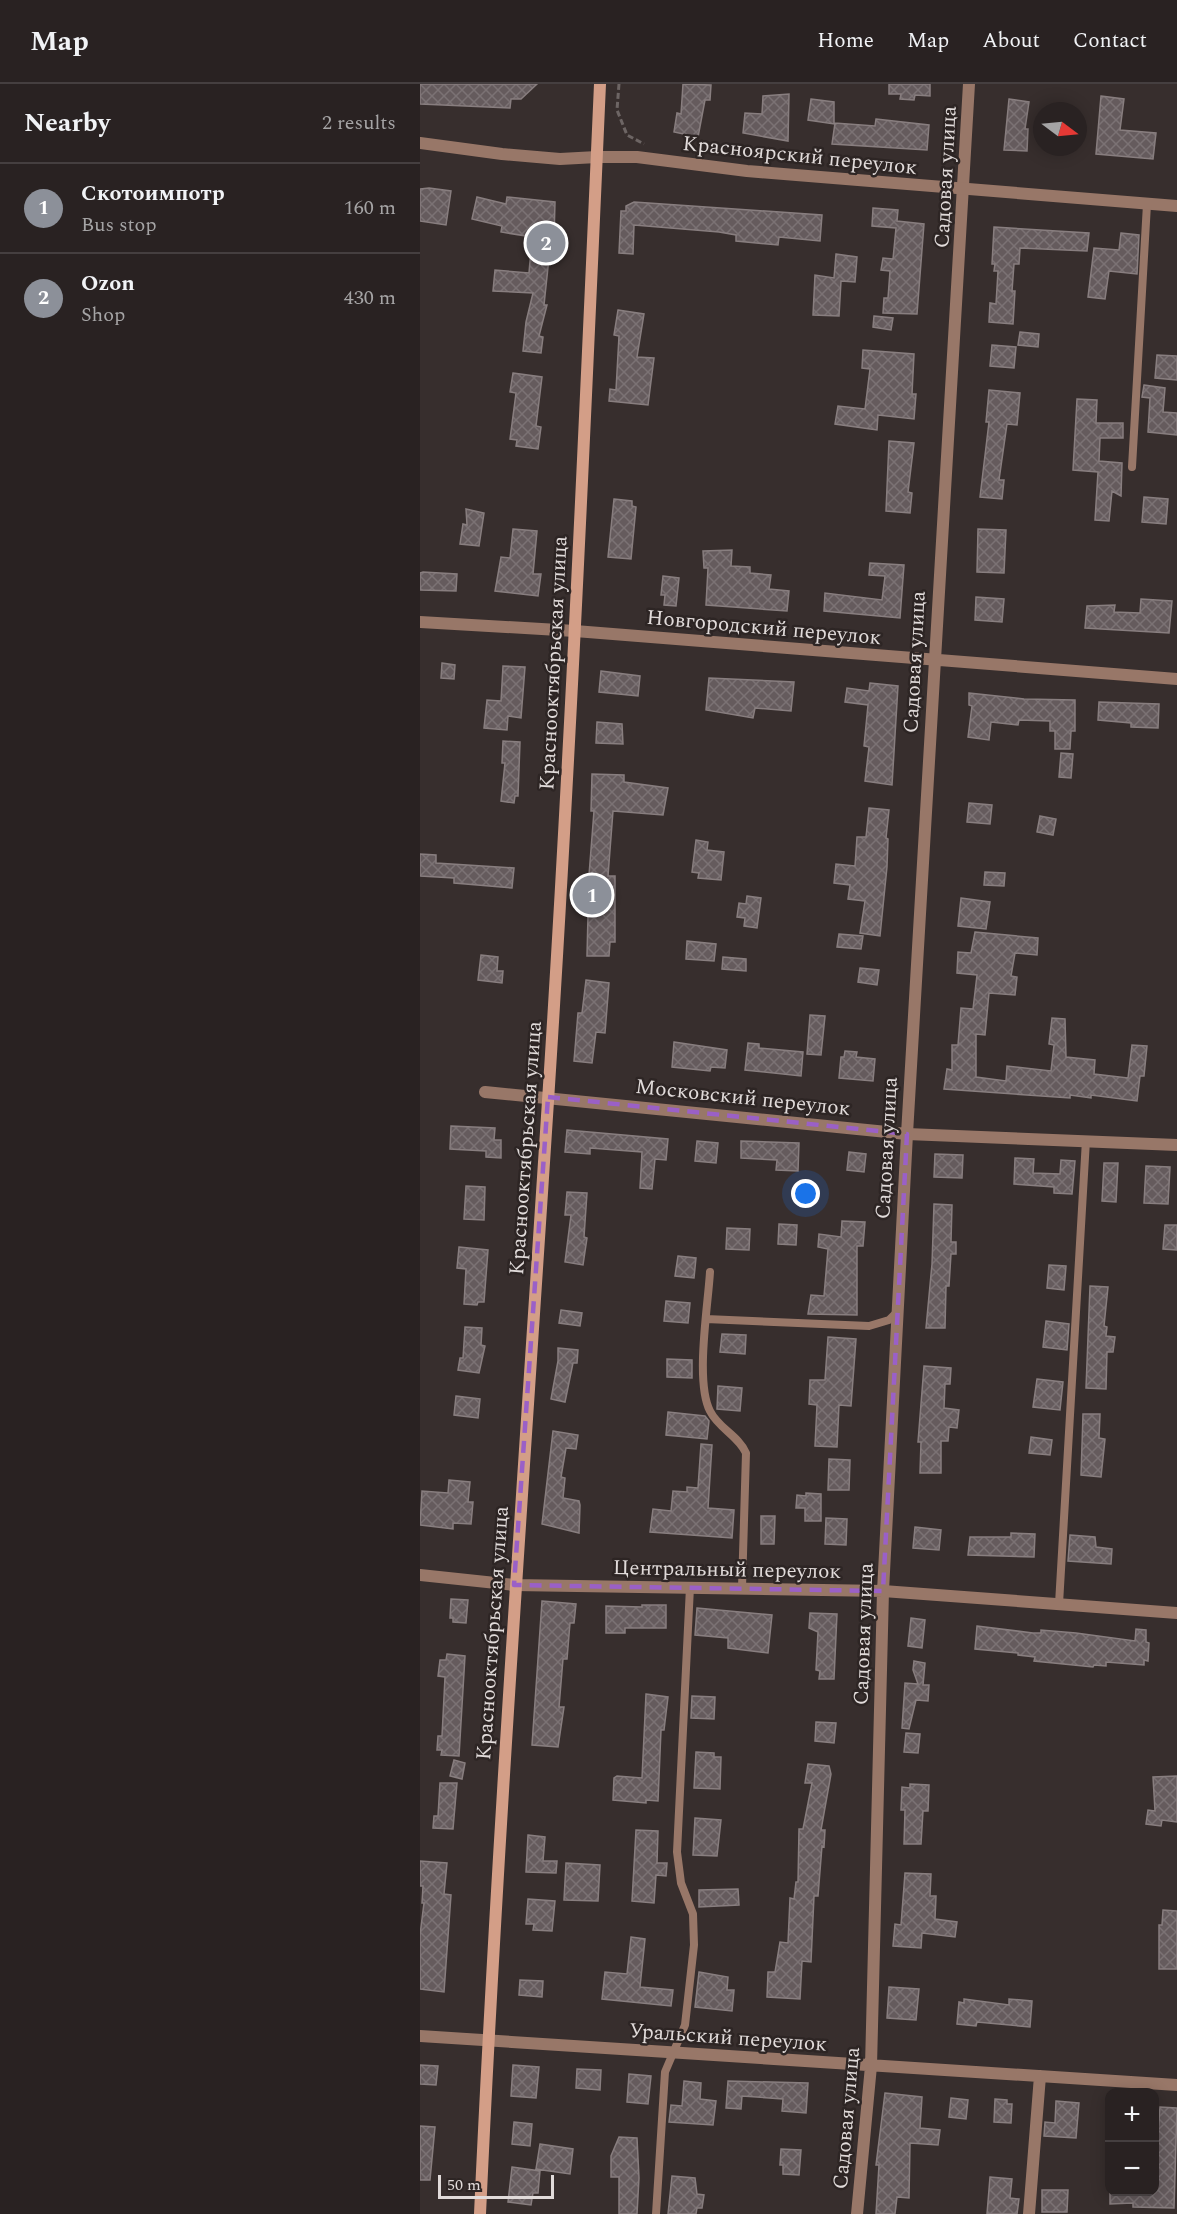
<!DOCTYPE html>
<html lang="en">
<head>
<meta charset="utf-8">
<style>
  body { margin:0; font-family:Spectral,serif; background:#312a2a; color:#f1f3f6 }
  .controls { position:absolute; right:18px; bottom:18px; display:grid; overflow:hidden; border-radius:12px; box-shadow:0 3px 15px #0003 }
  .controls button { width:54px; height:54px; display:grid; place-items:center; padding:0; border:0; border-bottom:2px solid #453f40; background:#292222; color:#f1f3f6; font:30px sans-serif }
  .compass { position:absolute; left:613px; top:18px; width:54px; height:54px; border-radius:50%; background:#292222; box-shadow:0 3px 15px #0003; rotate:106deg }
  .scale { position:absolute; left:18px; bottom:15px; width:116px; box-sizing:border-box; padding-left:6px; border:3px solid #e1dbda; border-top:0; font-size:16px; line-height:21px; white-space:nowrap; color:#e1dbda; -webkit-text-stroke:4px #2d2524; paint-order:stroke }
  .you { position:absolute; left:386px; top:1110px; width:21px; height:21px; margin:-15px; border:4px solid #fff; border-radius:50%; background:#1a73e8; box-shadow:0 0 0 9px #1a73e833 }
  .badge { display:grid; place-items:center; width:39px; height:39px; border-radius:50%; background:#8c9099; color:#fff; font-size:20px; font-weight:700 }
  .pin { position:absolute; translate:-50% -50%; border:3px solid #fff; box-shadow:0 2px 6px #0006 }
  .list { margin:0; padding:0; list-style:none }
  h2 { display:flex; justify-content:space-between; align-items:center; height:78px; margin:0; padding:0 24px; font-size:26px }
  h2 small { font-size:20px; font-weight:400; color:#a5a4a5 }
  .list li { display:grid; grid-template-columns:39px 1fr auto; gap:18px; align-items:center; box-sizing:border-box; height:90px; padding:0 24px; border-top:2px solid #453f40 }
  .list b { display:block; font-size:22px; white-space:nowrap }
  .list p { margin:0; font-size:20px; white-space:nowrap; color:#a5a4a5 }
  .list em { font-size:20px; font-style:normal; color:#a5a4a5 }
  .map { position:relative; flex:none; width:757px; height:2130px; overflow:hidden }
  header { display:flex; align-items:center; gap:36px; box-sizing:border-box; height:84px; padding:0 30px; background:#292222; border-bottom:2px solid #453f40 }
  header strong { font-size:28px }
  nav { display:flex; gap:33px; margin-inline-start:auto; font-size:21px }
  main { display:flex }
  aside { flex:1; background:#292222 }
  .map>svg:first-child { display:block }
  .building { fill:url(#building-cross-hatch); stroke:#887e7f; stroke-width:1.5 }
  .lines { fill:none; stroke-linecap:round; stroke-linejoin:round }
  .path { stroke:#6d6564; stroke-width:3; stroke-dasharray:6 3; stroke-linecap:butt }
  .service { stroke:#987768; stroke-width:8 }
  .minor { stroke:#987768; stroke-width:12 }
  .tertiary { stroke:#987768; stroke-width:12 }
  .secondary { stroke:#d39e87; stroke-width:12 }
  .marked { fill:none; stroke:#9a60c7; stroke-width:4.5; stroke-dasharray:12 8; stroke-linejoin:round }
  .labels { text-anchor:middle; stroke-width:5; stroke-linejoin:round; paint-order:stroke }
  .street-label { font-size:21px; fill:#e1dbda; stroke:#2d2524 }
</style>
</head>
<body>
<header>
<strong>Map</strong>
<nav><a>Home</a><a>Map</a><a>About</a><a>Contact</a></nav>
</header>
<main>
<aside>
<h2>Nearby<small>2 results</small></h2>
<ul class="list">
<li><span class="badge">1</span><div><b>Скотоимпотр</b><p>Bus stop</p></div><em>160 m</em></li>
<li><span class="badge">2</span><div><b>Ozon</b><p>Shop</p></div><em>430 m</em></li>
</ul>
</aside>
<div class="map">
<svg width="757" height="2130" viewBox="0 0 757 2130">
  <defs>
    <pattern id="building-cross-hatch" width="8" height="8" patternUnits="userSpaceOnUse" patternTransform="scale(1.5)"><rect width="8" height="8" fill="#655b5d"/><path d="M0 0l8 8M0 8l8-8" fill="none" stroke="#7b7274"/></pattern>
  </defs>
  <rect width="100%" height="100%" fill="#372e2d"/>
  <path class="building" d="M0,0H117L101,15H91L90,24L0,20Z
    M263,0L291,1L290,16H285L278,53L254,48L257,29L261,30Z
    M469,0H510V12L495,11L494,16L480,15L481,10H469Z
    M369,10L368,57L323,49L325,29L342,30L343,12Z
    M681,12L704,15L700,46L736,49L733,75L676,70Z
    M391,15L414,18V40L388,36Z
    M589,15L609,18L605,45H608L607,67L584,66Z
    M456,35L509,41L507,66L412,60L415,39L455,42Z
    M9,104L31,107L26,141L0,137V105Z
    M57,113L86,120L87,113L135,118L134,155H131L124,221H127L119,252L123,253L121,269L103,267L106,238L113,209L73,207L75,186L109,189L112,153L81,148L82,142L52,135Z
    M214,118L402,131L400,157L359,153L358,161L316,157V151L299,148L214,141L213,170L199,169L201,127H206V122Z
    M453,124L478,126L477,137L504,140L497,230L463,229L464,214H468L470,187L461,186L463,174L473,175L476,144L452,142Z
    M574,143L669,149L667,167L600,164L599,180H594L592,207H595L593,240L569,238L570,219L576,220L578,187H574L575,180H572Z
    M701,149L719,151L717,190L689,187L685,215L668,213L674,164L699,166Z
    M416,170L437,173L435,198L421,197L419,232L393,231L395,191L414,194Z
    M198,226L224,230L217,273L234,274L228,321L189,317L190,305L196,306L199,252L194,251Z
    M454,232L473,234L471,246L453,243Z
    M600,248L619,250L618,263L598,261Z
    M572,261L596,263L594,284L570,282Z
    M443,266L494,270L492,310H496L494,335L458,331L457,346L415,340L418,322L445,325L450,285L442,284Z
    M737,271L757,272V296L735,294Z
    M93,289L122,293L116,342L121,343L118,365L96,362L97,356L90,355L96,309L90,308Z
    M724,301L745,304L743,328L757,329V351L728,348L730,314L722,313Z
    M569,306L600,309L597,341L587,340L579,396H584L582,415L560,413L569,338H566Z
    M657,315L677,316L676,339H703V354H680L679,377L702,379L701,412L692,407L689,437L675,436L678,388L653,386Z
    M469,357L494,359L488,408L492,409L490,429L466,427Z
    M724,413L748,415L746,440L722,438Z
    M194,415L212,417V422L216,423L211,475L188,473Z
    M46,425L64,429L59,462L40,460L43,440L47,441Z
    M93,445L117,447L113,490H121L118,512L75,507L81,473L90,474Z
    M558,445L586,446L584,489L557,488Z
    M312,466L311,482L330,483V489L351,491L349,505L369,507L367,527L286,521L288,484H284L283,467Z
    M450,479L484,481L480,534L404,527L405,509L462,516L465,492L449,491Z
    M3,488L37,490L36,507L0,506V489Z
    M243,492L259,494L256,522L244,521L245,511H241Z
    M556,513L584,515L582,538L555,536Z
    M721,515L752,517L749,549L665,544L667,522L695,521L694,528L720,529Z
    M22,579L35,581L34,595L21,594Z
    M83,582L105,583L101,634L88,632L87,646L64,644L67,616L81,617Z
    M181,587L220,592L218,612L179,608Z
    M289,594L374,598L371,627L335,624L333,634L286,626Z
    M450,599L478,602L472,701L445,697L449,663L444,662L448,621L425,618L427,604L449,607Z
    M549,609L604,615L655,616V647H651L650,665H635V647H630V637L599,636L598,641L571,638L569,656L548,653L552,622L549,621Z
    M679,618L739,620L738,644L711,643V639L678,636Z
    M177,638L202,640L203,660L176,659Z
    M83,657L100,658L98,712H95L94,719L81,717L85,679H82Z
    M641,669L653,670L651,694L639,693Z
    M172,690L204,691V698L248,704L243,731L193,727L188,792H195V858H190L189,872H167L169,791L174,727H171Z
    M549,719L572,721L570,740L547,738Z
    M449,724L469,726L466,754L468,755L467,783L460,852L440,849L445,817L428,815L430,801L414,799L416,780L435,782L437,753H446Z
    M620,732L636,735L633,751L617,748Z
    M276,756L288,758L287,766L304,768L301,796L278,794L279,789L272,788Z
    M0,770L16,771V779L94,784L92,804L34,799V794L0,792Z
    M565,788L585,789L584,802L564,801Z
    M327,812L341,814L337,844L324,842L325,834L317,833L319,819L326,820Z
    M541,814L570,818L566,845L538,842Z
    M555,848L618,854L617,871L595,869L591,892L597,893L595,911L569,909L565,951L556,950V993L586,997L587,982L631,987L634,961L629,960L632,934L645,935L646,973L675,976L674,990L708,994L712,961L727,962L724,992H720L717,1017L671,1011V1014L650,1011V1014L524,1005L527,985L532,986V961H538L541,924L553,925L557,891L537,889L538,868L551,869Z
    M419,850L443,852L441,865L417,863Z
    M267,857L296,860L294,877L266,875Z
    M61,871L78,873L77,887H83L82,899L58,896Z
    M303,873L326,875V887L302,885Z
    M440,884L459,886L457,901L438,898Z
    M166,896L189,899L185,949L176,948L172,979L154,977L158,929H162Z
    M390,931L405,932L401,971L387,970Z
    M254,958L307,966L305,984L291,983L290,987L252,983Z
    M328,959L339,960V964L383,968L381,992L325,986Z
    M425,967L437,968L436,973L455,975L453,997L419,994L421,973H424Z
    M31,1042L75,1044L74,1056H81V1074L66,1073V1067L30,1065Z
    M147,1046L248,1055L246,1076L235,1075L232,1105L220,1104L222,1068L170,1064V1070L145,1068Z
    M277,1057L298,1059L296,1079L275,1077Z
    M321,1057L379,1059L378,1087L356,1086L357,1076L321,1074Z
    M429,1068L446,1070L444,1088L427,1086Z
    M515,1070L543,1071L542,1094L514,1093Z
    M595,1074L614,1075L613,1089L640,1090L641,1076L655,1077L652,1110L634,1109V1103L594,1100Z
    M684,1079H698L696,1118L682,1117Z
    M726,1082L750,1083L748,1120L724,1119Z
    M46,1102L65,1103L64,1136L44,1135Z
    M147,1108L167,1109L164,1153L167,1154L163,1181L145,1178L151,1131H145Z
    M514,1120L532,1121L531,1158H536V1170H531L529,1202H526L525,1244H506L512,1180Z
    M422,1137L445,1138L443,1162H437V1231L388,1230L391,1211L404,1212L408,1165L398,1163L399,1150L421,1153Z
    M359,1140L377,1141L376,1161L358,1160Z
    M745,1141H757V1166L743,1165Z
    M307,1144L330,1145L329,1166L306,1165Z
    M39,1163L68,1166L64,1218H58L57,1221L44,1220L46,1185L37,1184Z
    M258,1172L276,1174L274,1194L255,1192Z
    M629,1181L646,1182L644,1206L627,1204Z
    M670,1202L688,1203L684,1242L687,1243L686,1252L695,1253L693,1268H687L686,1305L666,1304Z
    M246,1217L270,1219L268,1239L244,1237Z
    M141,1226L162,1229L160,1242L139,1239Z
    M626,1237L649,1240L647,1266L623,1263Z
    M45,1243L62,1244L61,1261L65,1262L59,1289L38,1286L40,1274H43Z
    M302,1250L326,1251L325,1270L300,1268Z
    M408,1253L436,1255L431,1322L419,1321L417,1363L395,1362L397,1321L389,1320L390,1296H405Z
    M138,1264L158,1266L157,1279H153L145,1318L131,1315L138,1277Z
    M247,1275L272,1276V1294L247,1293Z
    M504,1282L531,1284L530,1300H525L524,1324L539,1326L537,1344L529,1343L528,1357H521V1389H500L501,1358H498Z
    M617,1295L643,1298L640,1326L613,1323Z
    M298,1302L322,1304L320,1327L297,1325Z
    M36,1312L60,1315L58,1334L34,1331Z
    M248,1328L285,1332L289,1337L287,1355L246,1351Z
    M663,1330H680L679,1354L685,1355L681,1393L661,1391Z
    M133,1347L158,1351L156,1365L146,1364L141,1393L145,1394L143,1414L159,1417L160,1421L159,1449L122,1440Z
    M611,1353L632,1356L630,1371L609,1369Z
    M281,1360L292,1361L288,1424L314,1426L312,1454L230,1448L233,1425L251,1427L253,1407L267,1408V1403L278,1404Z
    M409,1375L430,1376L429,1406H408Z
    M29,1396L50,1398L48,1418H53L51,1440L33,1439V1445L0,1441L2,1407L28,1409Z
    M386,1409L401,1410V1437H385V1424H376L377,1411L386,1412Z
    M341,1432H355L354,1460H341Z
    M406,1434L427,1435L426,1461L405,1460Z
    M495,1443L521,1446L519,1466L493,1464Z
    M591,1449L615,1450L614,1473L548,1471L550,1453H591Z
    M650,1451L675,1453L676,1463L692,1465L691,1480L648,1477Z
    M31,1515L48,1516L46,1539L33,1538V1534H30Z
    M122,1517L156,1520L154,1539H150L147,1575H143L139,1623H144L138,1663L112,1661Z
    M222,1521H246V1544H205V1549H186V1522L222,1523Z
    M277,1524L352,1531L348,1569L308,1564V1554L275,1551Z
    M390,1529L417,1530L414,1595H399L400,1587L396,1586L398,1548L389,1544Z
    M491,1534L505,1536L502,1564L488,1562Z
    M557,1542L613,1549H621V1546L656,1549L715,1557L716,1545L726,1546V1558L729,1559L728,1577L724,1576V1581L686,1578V1582L674,1581L673,1583L614,1577L615,1573L598,1571V1569L555,1565Z
    M27,1570L45,1572L39,1672L21,1671L22,1666H17L18,1652H22L25,1593L18,1592L20,1576H26Z
    M494,1577L505,1579L503,1601H509L508,1617L496,1616L489,1645L482,1644L485,1599L498,1600L493,1586Z
    M226,1610L248,1613L244,1646H241L238,1717L226,1716V1719L193,1716L194,1694L197,1692L222,1694Z
    M272,1612L295,1613L294,1635L271,1634Z
    M396,1638L416,1639L414,1659L395,1657Z
    M486,1649L500,1650L498,1669L484,1668Z
    M276,1668L294,1669V1673H301L300,1705L274,1704Z
    M34,1676L45,1679L42,1695L30,1692Z
    M388,1680L409,1682L411,1690L401,1746H405L404,1763L402,1762L398,1812H394L391,1878L382,1877L380,1915L347,1913L348,1888H355L360,1858L368,1859L370,1814L374,1815L376,1798H378L379,1745H383L392,1699H385Z
    M757,1692V1738L742,1736L741,1742L726,1740L728,1726L735,1727L733,1693Z
    M20,1699H37L33,1745L13,1744L14,1732H18Z
    M490,1700L509,1701L508,1727H503L501,1760H484L485,1726H481L482,1703L490,1704Z
    M275,1734L301,1736L297,1772L273,1771Z
    M216,1746L238,1747L237,1779H247L246,1792L236,1791L234,1819L212,1817Z
    M108,1751L125,1753L123,1777H137L136,1789L106,1788Z
    M0,1777L27,1779L24,1810L31,1811L24,1908L0,1905V1851L4,1819H2L3,1802H0Z
    M146,1779L180,1781L178,1817L144,1816Z
    M485,1789L511,1790L510,1812H516L515,1835L537,1838L535,1853L502,1849L501,1864L473,1862L475,1840L481,1841Z
    M318,1805L319,1821L279,1823V1806Z
    M108,1815L135,1817L132,1847L113,1846L114,1840H106Z
    M743,1826L757,1827V1885H739V1841H742Z
    M211,1853L225,1855L220,1903L253,1906L251,1922L182,1915L185,1888L207,1890Z
    M279,1888L308,1893L307,1906H314L312,1927L275,1923Z
    M100,1896L123,1897L122,1913L99,1911Z
    M469,1903L499,1905L496,1936L467,1934Z
    M544,1915L589,1921V1915L612,1917L610,1943L557,1938L556,1942L537,1940L539,1918L544,1919Z
    M0,1981L18,1982L16,2001L0,2000Z
    M93,1981L119,1983L116,2014L91,2012Z
    M157,1985L181,1986L180,2006L156,2004Z
    M209,1990L231,1992L228,2020L207,2018Z
    M264,1997L281,1999L280,2015L296,2017L293,2041L249,2038L251,2021L262,2022Z
    M308,1997L388,1999L386,2029L362,2027L363,2015L322,2012L321,2025L306,2024Z
    M465,2009L502,2013L500,2044L520,2046L518,2061L490,2059L489,2114L477,2113L475,2130H456L459,2081H456Z
    M531,2014L548,2016L546,2035L529,2033Z
    M575,2015L587,2016V2020H592L591,2039L574,2038Z
    M636,2017L659,2019L656,2054L624,2052L625,2038L635,2039Z
    M740,2023L757,2024L754,2124L713,2123V2119L690,2120V2108H735V2062H737Z
    M94,2038L112,2040L110,2062L92,2060Z
    M0,2042L15,2043L10,2096H0Z
    M199,2053L217,2054L219,2094L217,2130H199V2093H191V2072Z
    M120,2060L153,2065L150,2090L116,2085Z
    M361,2065L381,2066L379,2091L363,2090V2081H360Z
    M92,2083L120,2087L118,2109H113L111,2121L88,2118Z
    M252,2092L275,2094L277,2110L284,2111L282,2124H277L276,2130H248Z
    M570,2093L592,2095L590,2114L599,2115L597,2130H567Z
    M622,2106H648L647,2128H622Z"/>
  <g class="lines">
    <path class="path" d="M199,0L197,26L207,51L224,60
      M323,71L340,73"/>
    <path class="service" d="M712,383L727,120
      M290,1188C288,1222 275,1298 290,1327C299,1345 318,1351 326,1369L322,1504
      M286,1235L449,1242L469,1236L477,1228
      M639,1520L666,1056
      M236,2130L245,1988L265,1941L274,1861L273,1830L261,1799L257,1768L270,1503"/>
    <path class="minor" d="M0,59L82,70L140,75L177,73
      M0,538L155,547L757,595
      M65,1008L487,1050L757,1061
      M0,1491L94,1501L463,1507L757,1529
      M0,1952L757,2001
      M437,2130L451,1982L463,1507L487,1050L549,0
      M609,2130L620,1992"/>
    <path class="tertiary" d="M177,73H217L327,87L757,122"/>
    <path class="secondary" d="M60,2130C77,1759 104,1388 128,1017C150,678 165,339 180,0"/>
  </g>
  <path class="marked" d="M128,1013L487,1050L463,1507L94,1501Z"/>
  <g class="labels">
    <g class="street-label">
      <text transform="translate(380 71) rotate(6)" y="7">Красноярский переулок</text>
      <text transform="translate(525 93) rotate(-87)" y="7">Садовая улица</text>
      <text transform="translate(344 543) rotate(5)" y="7">Новгородский переулок</text>
      <text transform="translate(494 578) rotate(-87)" y="7">Садовая улица</text>
      <text transform="translate(133 579) rotate(-87)" y="7">Краснооктябрьская улица</text>
      <text transform="translate(323 1013) rotate(6)" y="7">Московский переулок</text>
      <text transform="translate(105 1064) rotate(-86)" y="7">Краснооктябрьская улица</text>
      <text transform="translate(466 1064) rotate(-87)" y="7">Садовая улица</text>
      <text transform="translate(307 1485) rotate(1)" y="7">Центральный переулок</text>
      <text transform="translate(72 1549) rotate(-86)" y="7">Краснооктябрьская улица</text>
      <text transform="translate(443 1550) rotate(-88)" y="7">Садовая улица</text>
      <text transform="translate(308 1953) rotate(4)" y="7">Уральский переулок</text>
      <text transform="translate(426 2034) rotate(-85)" y="7">Садовая улица</text>
    </g>
  </g>
</svg>
<div class="controls">
<button>+</button>
<button>−</button>
</div>
<svg class="compass" viewBox="-18 -18 36 36"><path d="M0-13l5 13h-10z" fill="#e53935"/><path d="M0 13l5-13h-10z" fill="#a5a4a5"/></svg>
<div class="scale">50 m</div>
<div class="you"></div>
<div class="pin badge" style="left:172px;top:811px">1</div>
<div class="pin badge" style="left:126px;top:159px">2</div>
</div>
</main>
</body>
</html>
